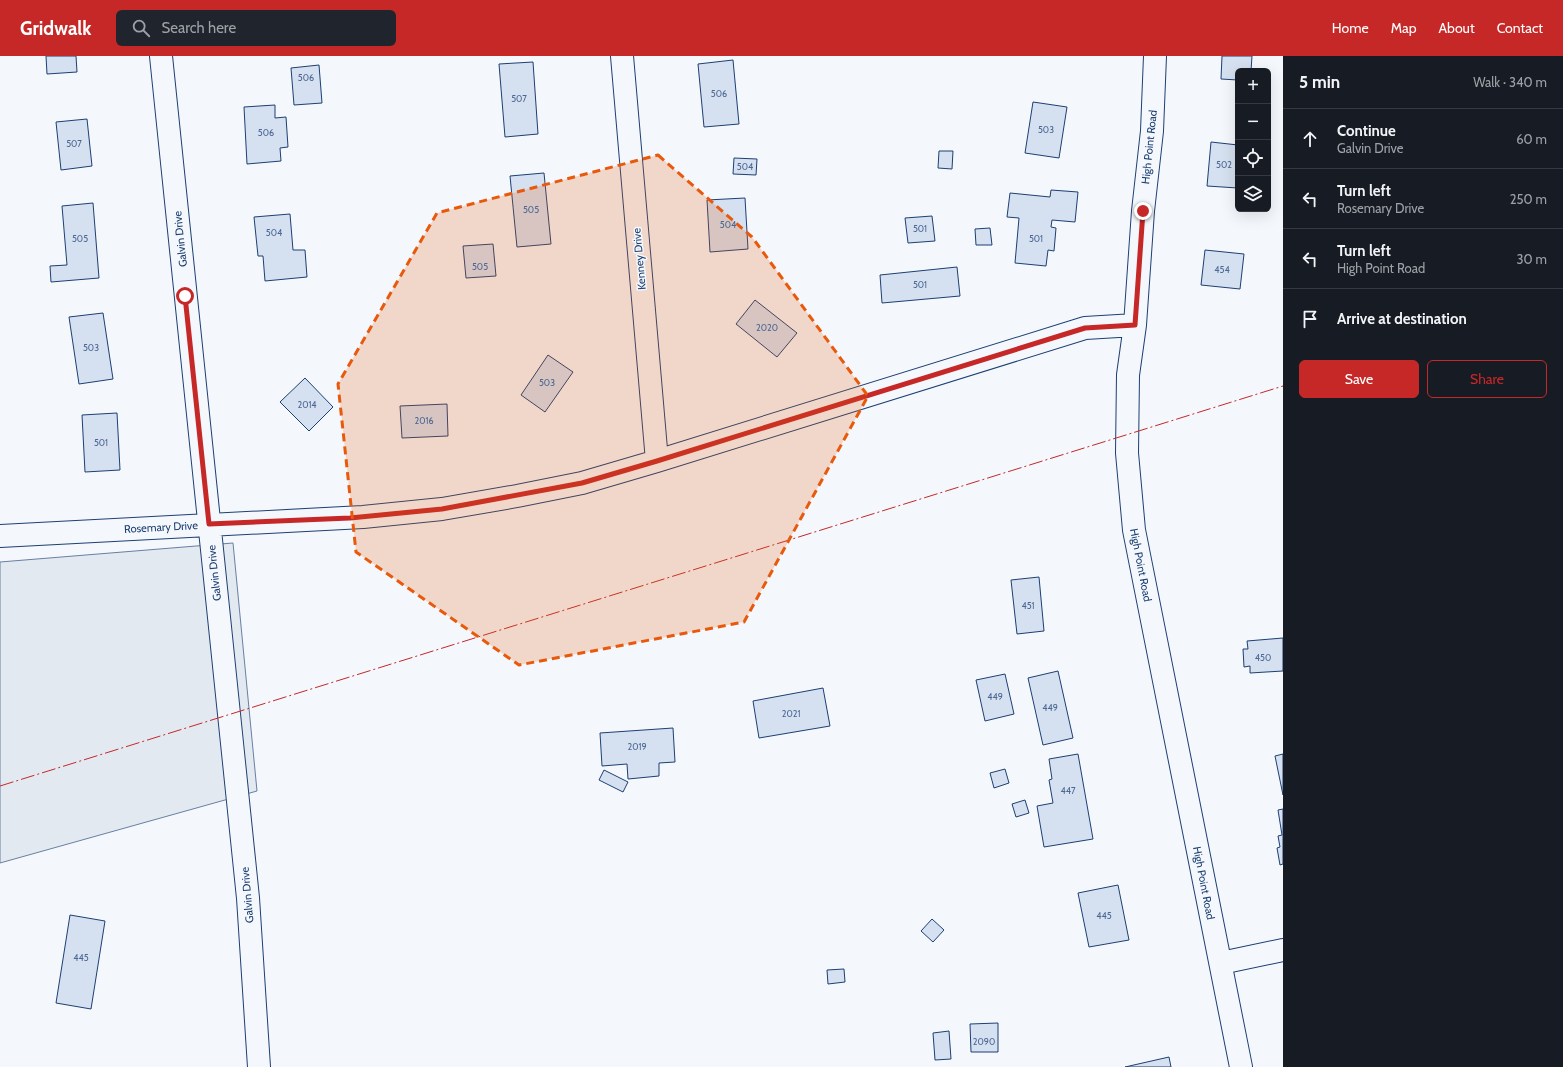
<!DOCTYPE html>
<html lang="en">
<head>
<meta charset="utf-8">
<style>
  body { margin:0; font-family:Cabin,sans-serif; background:#20242c; color:#f1f3f6 }
  .controls { position:absolute; right:12px; top:12px; display:grid; overflow:hidden; border-radius:6px; box-shadow:0 4px 16px #0002 }
  .controls button { width:36px; height:36px; display:grid; place-items:center; padding:0; border:0; border-bottom:1px solid #363941; background:#171b24; color:#f1f3f6; font:20px sans-serif }
  .stop { position:absolute; width:12px; height:12px; margin:-9px; border:3px solid #c62828; border-radius:50%; background:#fff }
  .stop.end { background:#c62828; border-color:#fff; box-shadow:0 1px 4px #0008 }
  .list { margin:0; padding:0; list-style:none }
  h2 { display:flex; justify-content:space-between; align-items:center; height:52px; margin:0; padding:0 16px; font-size:17px }
  h2 small { font-size:13px; font-weight:400; color:#9ea1a6 }
  .list li { display:grid; grid-template-columns:26px 1fr auto; gap:12px; align-items:center; box-sizing:border-box; height:60px; padding:0 16px; border-top:1px solid #363941 }
  .list b { display:block; font-size:15px; white-space:nowrap }
  .list p { margin:0; font-size:13px; white-space:nowrap; color:#9ea1a6 }
  .list em { font-size:13px; font-style:normal; color:#9ea1a6 }
  .actions { display:flex; gap:8px; padding:12px 16px }
  .actions a { flex:1; padding:9px 0; border:1px solid #c62828; border-radius:6px; text-align:center; font-size:14px; color:#c62828 }
  .actions .main { background:#c62828; color:#fff }
  .icon { flex:none; width:22px; height:22px; fill:none; stroke:currentColor; stroke-width:2; stroke-linecap:round; stroke-linejoin:round }
  .map { position:relative; flex:none; width:1283px; height:1011px; overflow:hidden }
  header { display:flex; align-items:center; gap:24px; box-sizing:border-box; height:56px; padding:0 20px; background:#c62828; color:#fff }
  header strong { font-size:19px }
  nav { display:flex; gap:22px; margin-inline-start:auto; font-size:14px }
  .search { width:280px; height:36px; background:#20242c; display:flex; align-items:center; gap:10px; box-sizing:border-box; padding:0 14px; border-radius:6px; color:#9ea1a6; font-size:15px }
  main { display:flex }
  aside { flex:1; background:#171b24 }
  .map>svg:first-child { display:block }
  .green { fill:#e3e9f0; stroke:#687fa3 }
  .building { fill:#d5e0f0; stroke:#1d3f73 }
  .lines { fill:none; stroke-linecap:round; stroke-linejoin:round }
  .minor-casing { stroke:#1d3f73; stroke-width:24 }
  .minor { stroke:#f4f7fb; stroke-width:22 }
  .power { stroke:#c62828; stroke-width:1; stroke-dasharray:14 3 2 3; stroke-linecap:butt }
  .route { stroke:#c62828; stroke-width:5 }
  .marked { fill:#e8590c; fill-opacity:0.2; stroke:#e8590c; stroke-width:3; stroke-dasharray:8 5; stroke-linejoin:round }
  .labels { text-anchor:middle; stroke-width:3; stroke-linejoin:round; paint-order:stroke }
  .number-label { font-size:9px; fill:#4b6792 }
  .street-label { font-size:11px; fill:#1d3f73; stroke:#f4f7fb }
</style>
</head>
<body>
<header>
<strong>Gridwalk</strong>
<div class="search"><svg class="icon" aria-label="search" viewBox="0 0 24 24"><circle cx="10" cy="10" r="6"/><path d="M15 15l6 6"/></svg>Search here</div>
<nav><a>Home</a><a>Map</a><a>About</a><a>Contact</a></nav>
</header>
<main>
<div class="map">
<svg width="1283" height="1011" viewBox="0 0 1283 1011">
  <rect width="100%" height="100%" fill="#f4f7fb"/>
  <path class="green" d="M233,487L257,735L0,807V506Z"/>
  <path class="building" d="M46,0H76L77,16L47,18Z
    M1222,0H1252L1251,15H1238V24L1221,23Z
    M733,4L739,68L704,71L698,8Z
    M533,6L538,78L505,81L499,8Z
    M319,9L322,47L294,49L291,12Z
    M1033,46L1067,51L1059,102L1025,97Z
    M275,49V62L286,61L288,91L280,92L281,105L247,108L244,51Z
    M87,63L92,110L61,114L56,66Z
    M1211,86L1238,89V132L1207,130Z
    M939,95H953L952,113L938,112Z
    M734,102L757,103L756,119L733,118Z
    M544,117L551,188L517,191L510,120Z
    M1051,134L1078,136L1075,166L1052,164L1051,171L1056,172L1054,195L1048,194L1046,210L1015,207L1019,162L1007,161L1010,137L1050,141Z
    M745,142L748,193L710,196L707,144Z
    M93,147L99,222L51,226L50,210L67,209L62,150Z
    M290,158L293,194H305L307,221L265,225L263,200H258L254,161Z
    M932,160L935,185L908,187L905,162Z
    M990,172L992,189H976L975,173Z
    M493,188L496,220L466,222L463,190Z
    M1205,194L1244,198L1240,233L1201,229Z
    M957,211L960,240L882,247L880,219Z
    M755,244L797,277L777,301L736,268Z
    M103,257L113,323L79,328L69,261Z
    M548,299L573,316L545,356L521,339Z
    M305,322L333,351L309,375L280,346Z
    M447,348L448,380L402,382L400,350Z
    M117,357L120,414L85,416L82,359Z
    M1039,521L1044,575L1017,578L1011,524Z
    M1283,582V615L1250,617V610L1244,611L1243,593H1248L1247,585Z
    M1058,615L1073,682L1043,689L1028,622Z
    M1005,618L1014,658L985,665L976,624Z
    M823,632L830,670L759,682L753,645Z
    M673,672L675,706L659,707V720L628,723L627,708L602,710L600,677Z
    M1078,698L1093,783L1044,791L1037,750L1053,747L1049,724L1052,723L1049,703Z
    M1283,698V739L1275,700Z
    M1005,713L1009,727L994,732L990,717Z
    M604,714L628,726L623,736L599,724Z
    M1025,744L1029,757L1016,761L1012,748Z
    M1283,753V808L1280,809L1277,792L1280,791L1278,780L1282,779L1278,754Z
    M1118,829L1129,884L1089,891L1078,837Z
    M70,859L105,865L91,953L56,947Z
    M932,863L944,874L933,886L921,875Z
    M844,913L845,926L828,928L827,914Z
    M998,967V996H971L970,968Z
    M949,975L951,1003L935,1004L933,977Z
    M1169,1001L1171,1011H1125Z"/>
  <g class="lines">
    <g class="minor-casing">
      <path id="minor" d="M161,0L248,842L259,1011
        M622,0L657,405
        M1155,0L1152,75L1143,155L1135,269L1128,319L1127,397L1134,474L1241,1011
        M0,480L363,461L442,453L517,440L582,427L657,405L1085,272L1135,269
        M1221,907L1283,894"/>
    </g>
    <use href="#minor" class="minor"/>
    <path class="power" d="M0,730L1283,330"/>
  </g>
  <g class="lines">
    <path class="route" d="M185,240L209,468L350,462L442,453L582,427L657,405L1085,272L1135,269L1143,155"/>
  </g>
  <path class="marked" d="M658,99L752,181L868,340L744,566L519,609L356,496L338,328L437,157Z"/>
  <g class="labels">
    <g class="number-label">
      <text x="306" y="25">506</text>
      <text x="719" y="41">506</text>
      <text x="519" y="46">507</text>
      <text x="1046" y="77">503</text>
      <text x="266" y="80">506</text>
      <text x="74" y="91">507</text>
      <text x="1224" y="112">502</text>
      <text x="745" y="114">504</text>
      <text x="531" y="157">505</text>
      <text x="728" y="172">504</text>
      <text x="920" y="176">501</text>
      <text x="274" y="180">504</text>
      <text x="80" y="186">505</text>
      <text x="1036" y="186">501</text>
      <text x="480" y="214">505</text>
      <text x="1222" y="217">454</text>
      <text x="920" y="232">501</text>
      <text x="767" y="275">2020</text>
      <text x="91" y="295">503</text>
      <text x="547" y="330">503</text>
      <text x="307" y="352">2014</text>
      <text x="424" y="368">2016</text>
      <text x="101" y="390">501</text>
      <text x="1028" y="553">451</text>
      <text x="1263" y="605">450</text>
      <text x="995" y="644">449</text>
      <text x="1050" y="655">449</text>
      <text x="791" y="661">2021</text>
      <text x="637" y="694">2019</text>
      <text x="1068" y="738">447</text>
      <text x="1104" y="863">445</text>
      <text x="81" y="905">445</text>
      <text x="984" y="989">2090</text>
    </g>
    <g class="street-label">
      <text transform="translate(1149 91) rotate(-84)" y="4">High Point Road</text>
      <text transform="translate(180 183) rotate(-96)" y="4">Galvin Drive</text>
      <text transform="translate(639 203) rotate(-95)" y="4">Kenney Drive</text>
      <text transform="translate(161 471) rotate(-3)" y="4">Rosemary Drive</text>
      <text transform="translate(1141 509) rotate(79)" y="4">High Point Road</text>
      <text transform="translate(214 517) rotate(-96)" y="4">Galvin Drive</text>
      <text transform="translate(1204 827) rotate(79)" y="4">High Point Road</text>
      <text transform="translate(247 839) rotate(-95)" y="4">Galvin Drive</text>
    </g>
  </g>
</svg>
<div class="controls">
<button>+</button>
<button>−</button>
<button><svg class="icon" aria-label="locate" viewBox="0 0 24 24"><circle cx="12" cy="12" r="6"/><path d="M12 2v4M12 18v4M2 12h4M18 12h4"/></svg></button>
<button><svg class="icon" aria-label="layers" viewBox="0 0 24 24"><path d="M12 4l9 5-9 5-9-5zM3 14l9 5 9-5"/></svg></button>
</div>
<div class="stop" style="left:185px;top:240px"></div>
<div class="stop end" style="left:1143px;top:155px"></div>
</div>
<aside>
<h2>5 min<small>Walk · 340 m</small></h2>
<ul class="list">
<li><svg class="icon" aria-label="ahead" viewBox="0 0 24 24"><path d="M12 20V5M6 11l6-6 6 6"/></svg><div><b>Continue</b><p>Galvin Drive</p></div><em>60 m</em></li>
<li><svg class="icon" aria-label="left" viewBox="0 0 24 24"><path d="M17 20v-9H6M10 6l-5 5 5 5"/></svg><div><b>Turn left</b><p>Rosemary Drive</p></div><em>250 m</em></li>
<li><svg class="icon" aria-label="left" viewBox="0 0 24 24"><path d="M17 20v-9H6M10 6l-5 5 5 5"/></svg><div><b>Turn left</b><p>High Point Road</p></div><em>30 m</em></li>
<li><svg class="icon" aria-label="arrive" viewBox="0 0 24 24"><path d="M6 21V4h12l-3 4 3 4H6"/></svg><div><b>Arrive at destination</b></div></li>
</ul>
<div class="actions"><a class="main">Save</a><a>Share</a></div>
</aside>
</main>
</body>
</html>
